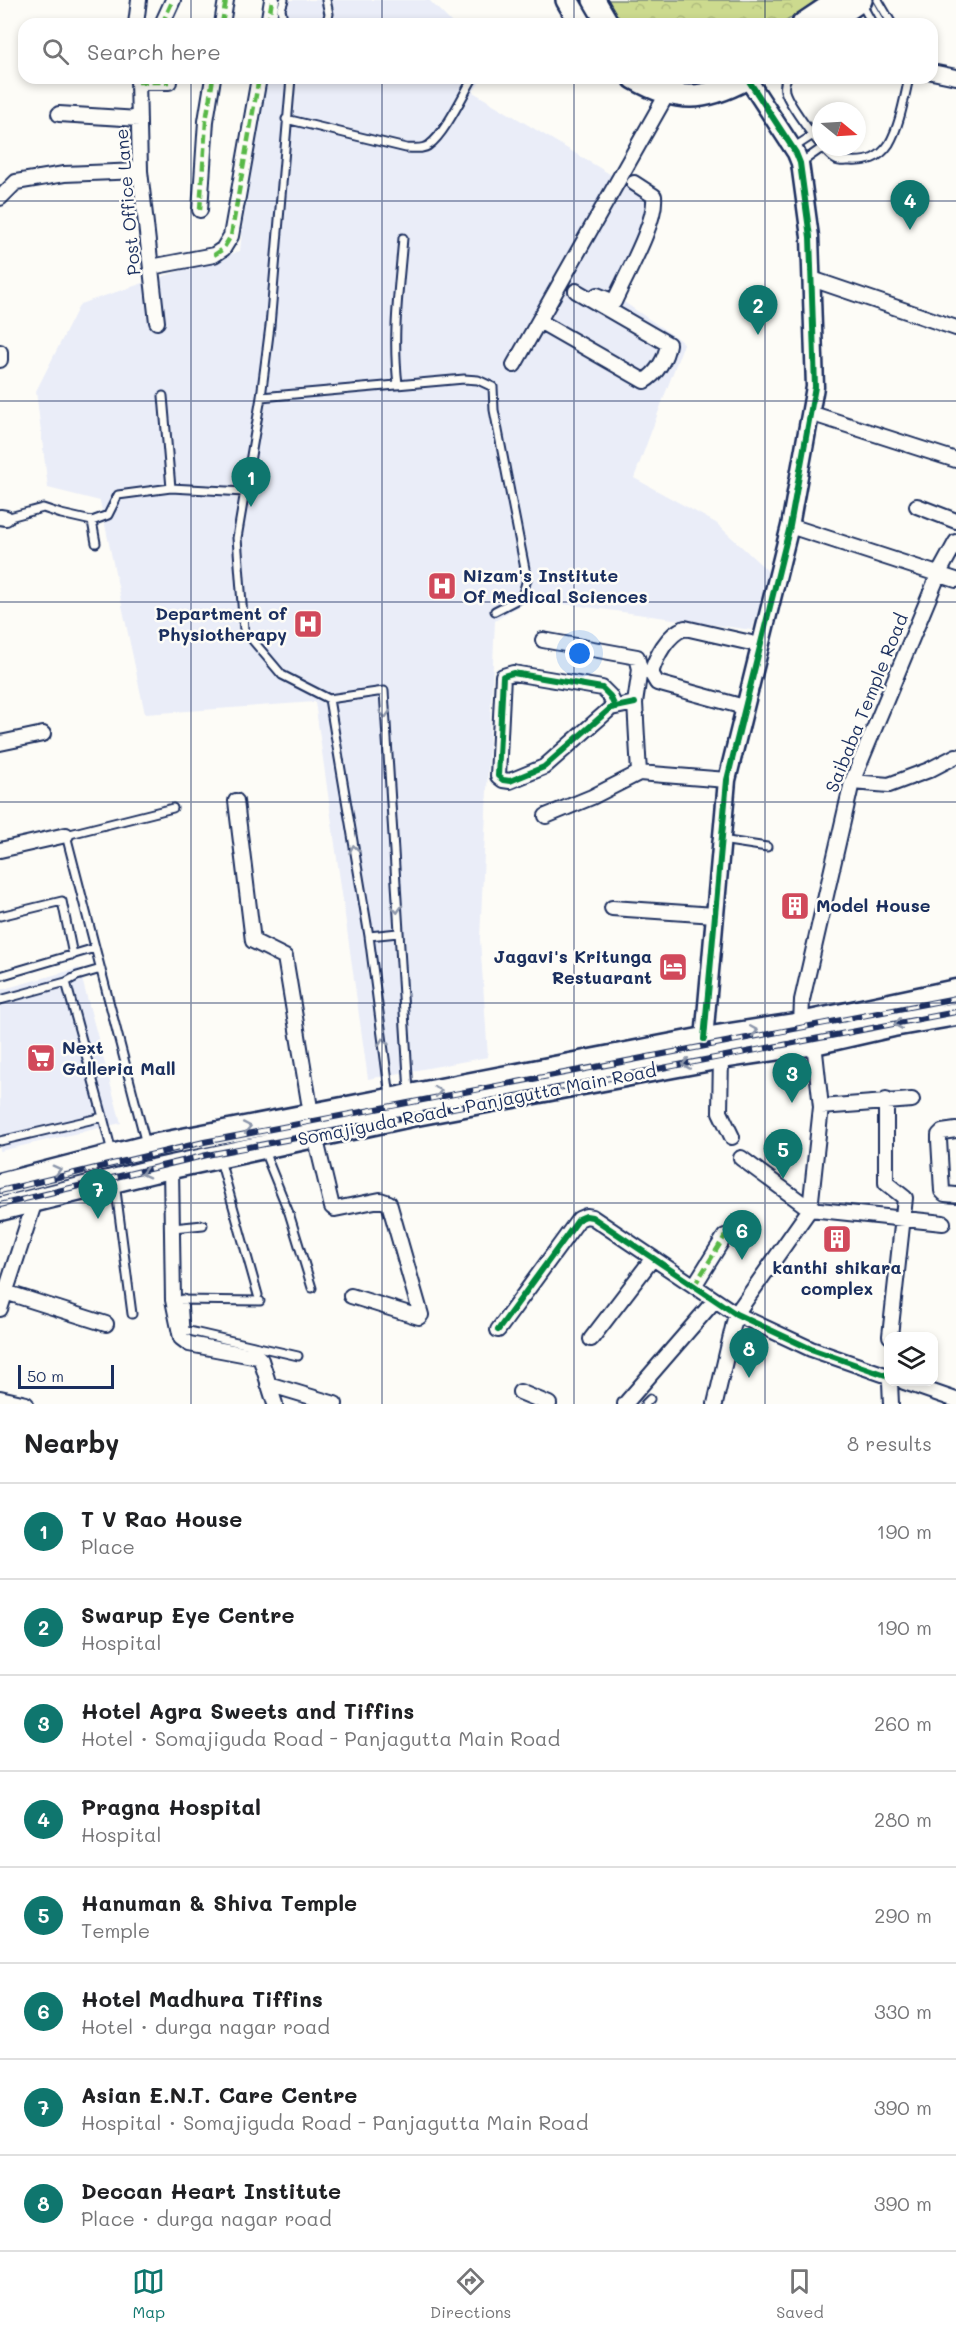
<!DOCTYPE html>
<html lang="en">
<head>
<meta charset="utf-8">
<style>
  body { margin:0; font-family:Mali,sans-serif; background:#f6f6f6; color:#202124 }
  .controls { position:absolute; right:18px; bottom:18px; display:grid; overflow:hidden; border-radius:12px; box-shadow:0 3px 9px #0003 }
  .controls button { width:54px; height:54px; display:grid; place-items:center; padding:0; border:0; border-bottom:2px solid #e0e0e0; background:#fff; color:#202124; font:30px sans-serif }
  .compass { position:absolute; left:812px; top:102px; width:54px; height:54px; border-radius:50%; background:#fff; box-shadow:0 3px 9px #0003; rotate:108deg }
  .scale { position:absolute; left:18px; bottom:15px; width:96px; box-sizing:border-box; padding-left:6px; border:3px solid #1b2f5e; border-top:0; font-size:16px; line-height:21px; white-space:nowrap; color:#1b2f5e; -webkit-text-stroke:4px #fdfcf7; paint-order:stroke }
  .you { position:absolute; left:580px; top:654px; width:21px; height:21px; margin:-15px; border:4px solid #fff; border-radius:50%; background:#1a73e8; box-shadow:0 0 0 9px #1a73e833 }
  .badge { display:grid; place-items:center; width:39px; height:39px; border-radius:50%; background:#0f766e; color:#fff; font-size:20px; font-weight:700 }
  .pin { position:absolute; translate:-50% -50px; filter:drop-shadow(0 2px 3px #0008) }
  .pin::after { content:''; position:absolute; top:32px; width:21px; height:18px; background:inherit; clip-path:polygon(0 0,100% 0,50% 100%) }
  .list { margin:0; padding:0; list-style:none }
  h2 { display:flex; justify-content:space-between; align-items:center; height:78px; margin:0; padding:0 24px; font-size:26px }
  h2 small { font-size:20px; font-weight:400; color:#757577 }
  .list li { display:grid; grid-template-columns:39px 1fr auto; gap:18px; align-items:center; box-sizing:border-box; height:96px; padding:0 24px; border-top:2px solid #e0e0e0 }
  .list b { display:block; font-size:22px; white-space:nowrap }
  .list p { margin:0; font-size:20px; white-space:nowrap; color:#757577 }
  .list em { font-size:20px; font-style:normal; color:#757577 }
  .icon { flex:none; width:33px; height:33px; fill:none; stroke:currentColor; stroke-width:2; stroke-linecap:round; stroke-linejoin:round }
  .map { position:relative; flex:none; width:956px; height:1404px; overflow:hidden }
  .search { position:absolute; background:#fff; box-shadow:0 3px 9px #0003; left:18px; right:18px; top:18px; height:66px; display:flex; align-items:center; gap:15px; box-sizing:border-box; padding:0 21px; border-radius:18px; color:#757577; font-size:22px }
  .sheet { height:846px; background:#fff }
  nav { display:flex; justify-content:space-around; align-items:center; box-sizing:border-box; height:84px; border-top:2px solid #e0e0e0; background:#fff; font-size:16px; color:#757577 }
  nav a { display:grid; justify-items:center; gap:3px }
  nav .on { color:#0f766e }
  .map>svg:first-child { display:block }
  .built { fill:#eaedf8 }
  .forest { fill:url(#forest-crowns); stroke:#748476; stroke-width:1.5 }
  .lines { fill:none; stroke-linecap:round; stroke-linejoin:round }
  .service-casing { stroke:#1b2f5e; stroke-width:11 }
  .minor-casing { stroke:#1b2f5e; stroke-width:18 }
  .tertiary-casing { stroke:#1b2f5e; stroke-width:21 }
  .primary-casing { stroke:#1b2f5e; stroke-width:26 }
  .trunk-casing { stroke:#1b2f5e; stroke-width:27 }
  .service { stroke:#fdfcf7; stroke-width:7 }
  .minor { stroke:#fdfcf7; stroke-width:14 }
  .tertiary { stroke:#fdfcf7; stroke-width:16 }
  .primary { stroke:#fdfcf7; stroke-width:21 }
  .trunk { stroke:#fdfcf7; stroke-width:22 }
  .rail-casing { stroke:#1b2f5e; stroke-width:6 }
  .rail { stroke:#fdfcf7; stroke-width:4; stroke-dasharray:11; stroke-linecap:butt }
  .quiet { stroke:#58b947; stroke-width:4.5; stroke-dasharray:9 4.5; stroke-linecap:butt }
  .cycleway-casing { stroke:#fdfcf7; stroke-width:10 }
  .cycleway { stroke:#00873e; stroke-width:6 }
  .oneway { stroke:#8c96aa }
  .grid { fill:none; stroke:#1b2f5e; stroke-width:1.5; stroke-opacity:0.55 }
  .labels { text-anchor:middle; stroke-width:5; stroke-linejoin:round; paint-order:stroke }
  .street-label { font-size:18px; fill:#1b2f5e; stroke:#fdfcf7 }
  .poi-label { font-size:18px; font-weight:bold; fill:#1b2f5e; stroke:#fdfcf7; text-anchor:start }
</style>
</head>
<body>
<div class="map">
<svg width="956" height="1404" viewBox="0 0 956 1404">
  <defs>
    <pattern id="forest-crowns" width="20" height="18" patternUnits="userSpaceOnUse" patternTransform="scale(1.5)"><rect width="20" height="18" fill="#ccda8e"/><path d="M2 6a3 3 0 1 1 6 0M12 15a3 3 0 1 1 6 0" fill="none" stroke="#afbb7d"/></pattern>
  </defs>
  <rect width="100%" height="100%" fill="#fdfcf7"/>
  <filter id="ink" filterUnits="userSpaceOnUse"><feTurbulence type="fractalNoise" baseFrequency=".0167" numOctaves="2"/><feDisplacementMap in="SourceGraphic" scale="12" xChannelSelector="R" yChannelSelector="G"/><feConvolveMatrix kernelMatrix="1 2 1 2 8 2 1 2 1" color-interpolation-filters="sRGB"/></filter>
  <g filter="url(#ink)">
    <path class="built" d="M267,0H429L453,24H264Z
      M258,78H483L473,92L658,203L615,296L684,343L634,478L716,523L770,573L752,630L529,599L495,621L480,939L488,1057L368,1079L315,702L145,714L100,501L48,488L36,391L80,304L240,251Z
      M79,968L121,1123L0,1151V990Z"/>
    <path class="forest" d="M608,0H817L782,24H626L616,16Z"/>
    <g class="lines">
      <g class="service-casing">
        <path id="service" d="M326,0L329,14L326,24
          M878,0L892,24
          M861,3L871,21L869,24
          M284,24L281,9L284,0
          M787,78C784,83 784,86 785,91C788,103 825,155 836,160C840,162 846,161 850,161C867,162 879,159 889,144C900,125 904,99 909,78
          M286,119L406,148C414,148 423,150 429,145C444,135 463,95 473,78
          M793,148L813,135
          M802,162L822,148
          M398,384C392,335 399,287 403,238
          M163,396L171,488
          M261,397L270,326L291,78
          M6,518L43,508L61,514L92,521L96,543
          M92,521L108,515L118,495L171,488L245,492
          M329,699L369,936L390,1097
          M721,840L767,847
          M0,916L62,901L73,955
          M369,936L398,933
          M0,976L95,948
          M66,982L103,1117
          M0,1000L66,982L77,976L101,969
          M409,1092L384,691L329,699L282,675L244,630L237,538L261,397L464,379L478,380L493,387L494,410L527,579L522,597L495,611
          M0,1141L103,1117L112,1152
          M146,1144L66,835L173,808
          M264,1151L289,1213L312,1288
          M220,1160L258,1295
          M115,1183L132,1314
          M173,1228L203,1225
          M183,1299L185,1330L254,1346
          M179,1300L260,1301
          M251,1350L254,1346L298,1356
          M645,1404L650,1399"/>
      </g>
      <g class="minor-casing">
        <path id="minor" d="M136,24L139,0
          M162,24L173,0
          M222,24L226,0
          M268,24L272,0
          M932,72L956,77
          M138,78L140,171L157,322
          M138,82H169
          M59,114L139,119
          M0,198L16,182L64,174L140,171
          M200,210L206,121L213,78
          M151,267L214,255L223,249L231,236L259,78
          M812,279L956,328
          M597,295L614,302C625,277 657,222 654,196L634,183
          M539,321L644,381C657,374 666,358 668,344L576,291
          M0,352V360
          M514,365L667,94
          M810,413L956,460
          M917,506L956,521
          M0,517L6,518
          M790,526L956,580
          M543,640L637,657L640,669L635,703L639,773L727,780
          M615,707L610,696L602,688L513,673L503,676L498,776L503,780L510,781L544,767L611,708L635,703
          M744,707L657,683L651,673C656,657 667,634 685,628L760,645
          M0,743L43,734
          M852,782L889,785L929,770L956,756
          M236,801L253,941L285,957L311,1114
          M546,816L592,797L639,773
          M0,850L66,835
          M612,908L715,915
          M801,1024L802,1000L852,782L939,573L956,542
          M721,1057L720,1112L732,1137
          M886,1100V1183L905,1198L890,1336
          M821,1107L912,1100
          M956,1130L942,1132L939,1135V1140L942,1191L945,1194L956,1195
          M315,1136L332,1207L335,1209L380,1200L389,1203L421,1315L419,1317L351,1296
          M741,1158L810,1209L943,1223
          M171,1167L173,1300L181,1338L189,1344L258,1357L261,1360L275,1404
          M694,1286L725,1236
          M5,1292L106,1324
          M0,1309L35,1201
          M498,1330L579,1219L586,1216L592,1217L736,1314L811,1349L888,1376
          M591,1339L653,1258
          M890,1382L891,1404
          M904,1382L956,1400
          M268,1384L335,1404
          M520,1392L549,1404
          M0,1398L26,1404
          M625,1404L715,1300
          M715,1404L736,1314L810,1209L821,1107L814,1043"/>
      </g>
      <g class="tertiary-casing">
        <path id="tertiary" d="M704,1039L727,780L790,526L815,387L810,237L800,163L796,153L747,78"/>
      </g>
      <g class="primary-casing">
        <path id="primary" d="M567,0L581,24
          M594,0L608,24
          M829,22L861,0
          M803,24L839,0
          M634,78C677,103 705,101 747,78"/>
      </g>
      <g class="trunk-casing">
        <path id="trunk" d="M0,1185L147,1147L704,1039L801,1024L956,991
          M0,1209L153,1171L411,1115L721,1057L814,1043L893,1025L956,1014"/>
      </g>
      <use href="#service" class="service"/>
      <use href="#minor" class="minor"/>
      <use href="#tertiary" class="tertiary"/>
      <use href="#primary" class="primary"/>
      <use href="#trunk" class="trunk"/>
      <g class="rail-casing">
        <path id="rail" d="M0,1191L204,1142L956,998
          M0,1205L207,1155L956,1012"/>
      </g>
      <use href="#rail" class="rail"/>
      <path class="quiet" d="M162,24L173,0
        M222,24L226,0
        M268,24L272,0
        M138,82H169
        M200,210L206,121L213,78
        M214,255L223,249L231,236L259,78
        M694,1286L725,1236"/>
      <g class="cycleway-casing">
        <path id="cycleway" d="M615,707L610,696L602,688L513,673L503,676L498,776L503,780L510,781L544,767L611,708L635,703
          M704,1039L727,780L790,526L815,387L810,237L800,163L796,153L747,78
          M498,1330L579,1219L586,1216L592,1217L736,1314L811,1349L888,1376"/>
      </g>
      <use href="#cycleway" class="cycleway"/>
    </g>
    <defs><path id="oneway-chevron" d="M-2-3.5L2.5 0L-2 3.5" fill="none" stroke-width="1.6" stroke-linecap="round" stroke-linejoin="round" transform="scale(1.5)"/></defs>
    <g class="oneway">
      <use href="#oneway-chevron" transform="translate(385 714) rotate(87)"/>
      <use href="#oneway-chevron" transform="translate(354 849) rotate(-100)"/>
      <use href="#oneway-chevron" transform="translate(397 909) rotate(87)"/>
      <use href="#oneway-chevron" transform="translate(898 1024) rotate(170)"/>
      <use href="#oneway-chevron" transform="translate(754 1031) rotate(-9)"/>
      <use href="#oneway-chevron" transform="translate(383 1042) rotate(-97)"/>
      <use href="#oneway-chevron" transform="translate(686 1064) rotate(169)"/>
      <use href="#oneway-chevron" transform="translate(438 1091) rotate(-11)"/>
      <use href="#oneway-chevron" transform="translate(247 1127) rotate(-11)"/>
      <use href="#oneway-chevron" transform="translate(57 1170) rotate(-15)"/>
      <use href="#oneway-chevron" transform="translate(145 1173) rotate(166)"/>
    </g>
  </g>
  <path class="grid" d="M191,0V24M382,0V24M574,0V24M765,0V24M191,78V1404M382,78V1404M574,78V1404M765,78V1404M0,201H956M0,401H956M0,602H956M0,802H956M0,1003H956M0,1203H956"/>
  <defs>
    <g id="hospital-square" transform="scale(1.5)"><rect x="-9" y="-9" width="18" height="18" rx="4" fill="#d1495b" stroke="#fdfcf7"/><path d="M-5-5h3v3.5h4V-5h3V5h-3V1.5h-4V5h-3Z" fill="#fff"/></g>
    <g id="building-square" transform="scale(1.5)"><rect x="-9" y="-9" width="18" height="18" rx="4" fill="#d1495b" stroke="#fdfcf7"/><path d="M-4-6H4V6H1V3H-1V6H-4ZM-2.5-4.3h1.7v1.8h-1.7ZM.8-4.3h1.7v1.8H.8ZM-2.5-1h1.7V.8h-1.7ZM.8-1h1.7V.8H.8Z" fill="#fff"/></g>
    <g id="hotel-square" transform="scale(1.5)"><rect x="-9" y="-9" width="18" height="18" rx="4" fill="#d1495b" stroke="#fdfcf7"/><path d="M-6-4.5h1.5V1H6V5H4.5V3h-9V5H-6ZM-4 0a1.8 1.8 0 1 1 3.6 0ZM.5 0V-2.5h3Q6-2.5 6 0Z" fill="#fff"/></g>
    <g id="supermarket-square" transform="scale(1.5)"><rect x="-9" y="-9" width="18" height="18" rx="4" fill="#d1495b" stroke="#fdfcf7"/><path d="M-6-5.5h2.5l.6 2H6L4.5 2H-2.5L-4.4-4H-6ZM-1.5 3.2a1.3 1.3 0 1 0 .1 0ZM3 3.2a1.3 1.3 0 1 0 .1 0Z" fill="#fff"/></g>
  </defs>
  <g fill-rule="evenodd">
    <use href="#hospital-square" x="442" y="586"/>
    <use href="#hospital-square" x="308" y="624"/>
    <use href="#building-square" x="795" y="906"/>
    <use href="#hotel-square" x="673" y="967"/>
    <use href="#supermarket-square" x="41" y="1058"/>
    <use href="#building-square" x="837" y="1239"/>
  </g>
  <g class="labels">
    <g class="street-label">
      <text transform="translate(128 202) rotate(-95)" y="6">Post Office Lane</text>
      <text transform="translate(867 703) rotate(-68)" y="6">Saibaba Temple Road</text>
      <text transform="translate(477 1105) rotate(-11)" y="6">Somajiguda Road - Panjagutta Main Road</text>
    </g>
    <g class="poi-label">
      <text x="463" y="582">Nizam's Institute<tspan x="463" dy="21">Of Medical Sciences</tspan></text>
      <text x="287" y="620" text-anchor="end">Department of<tspan x="287" dy="21">Physiotherapy</tspan></text>
      <text x="816" y="912">Model House</text>
      <text x="652" y="963" text-anchor="end">Jagavi's Kritunga<tspan x="652" dy="21">Restuarant</tspan></text>
      <text x="62" y="1054">Next<tspan x="62" dy="21">Galleria Mall</tspan></text>
      <text x="837" y="1274" text-anchor="middle">kanthi shikara<tspan x="837" dy="21">complex</tspan></text>
    </g>
  </g>
</svg>
<div class="controls">
<button><svg class="icon" aria-label="layers" viewBox="0 0 24 24"><path d="M12 4l9 5-9 5-9-5zM3 14l9 5 9-5"/></svg></button>
</div>
<svg class="compass" viewBox="-18 -18 36 36"><path d="M0-13l5 13h-10z" fill="#e53935"/><path d="M0 13l5-13h-10z" fill="#757577"/></svg>
<div class="scale">50 m</div>
<div class="you"></div>
<div class="pin badge" style="left:251px;top:507px">1</div>
<div class="pin badge" style="left:758px;top:335px">2</div>
<div class="pin badge" style="left:792px;top:1103px">3</div>
<div class="pin badge" style="left:910px;top:230px">4</div>
<div class="pin badge" style="left:783px;top:1179px">5</div>
<div class="pin badge" style="left:742px;top:1260px">6</div>
<div class="pin badge" style="left:98px;top:1219px">7</div>
<div class="pin badge" style="left:749px;top:1378px">8</div>
<div class="search"><svg class="icon" aria-label="search" viewBox="0 0 24 24"><circle cx="10" cy="10" r="6"/><path d="M15 15l6 6"/></svg>Search here</div>
</div>
<section class="sheet">
<h2>Nearby<small>8 results</small></h2>
<ul class="list">
<li><span class="badge">1</span><div><b>T V Rao House</b><p>Place</p></div><em>190 m</em></li>
<li><span class="badge">2</span><div><b>Swarup Eye Centre</b><p>Hospital</p></div><em>190 m</em></li>
<li><span class="badge">3</span><div><b>Hotel Agra Sweets and Tiffins</b><p>Hotel · Somajiguda Road - Panjagutta Main Road</p></div><em>260 m</em></li>
<li><span class="badge">4</span><div><b>Pragna Hospital</b><p>Hospital</p></div><em>280 m</em></li>
<li><span class="badge">5</span><div><b>Hanuman &amp; Shiva Temple</b><p>Temple</p></div><em>290 m</em></li>
<li><span class="badge">6</span><div><b>Hotel Madhura Tiffins</b><p>Hotel · durga nagar road</p></div><em>330 m</em></li>
<li><span class="badge">7</span><div><b>Asian E.N.T. Care Centre</b><p>Hospital · Somajiguda Road - Panjagutta Main Road</p></div><em>390 m</em></li>
<li><span class="badge">8</span><div><b>Deccan Heart Institute</b><p>Place · durga nagar road</p></div><em>390 m</em></li>
</ul>
</section>
<nav>
<a class="on"><svg class="icon" aria-label="map" viewBox="0 0 24 24"><path d="M3 6l6-2 6 2 6-2v14l-6 2-6-2-6 2zM9 4v14M15 6v14"/></svg>Map</a>
<a><svg class="icon" aria-label="directions" viewBox="0 0 24 24"><path d="M12 3l9 9-9 9-9-9zM9 14v-3h6M13 9l2 2-2 2"/></svg>Directions</a>
<a><svg class="icon" aria-label="saved" viewBox="0 0 24 24"><path d="M7 4h10v16l-5-4-5 4z"/></svg>Saved</a>
</nav>
</body>
</html>
